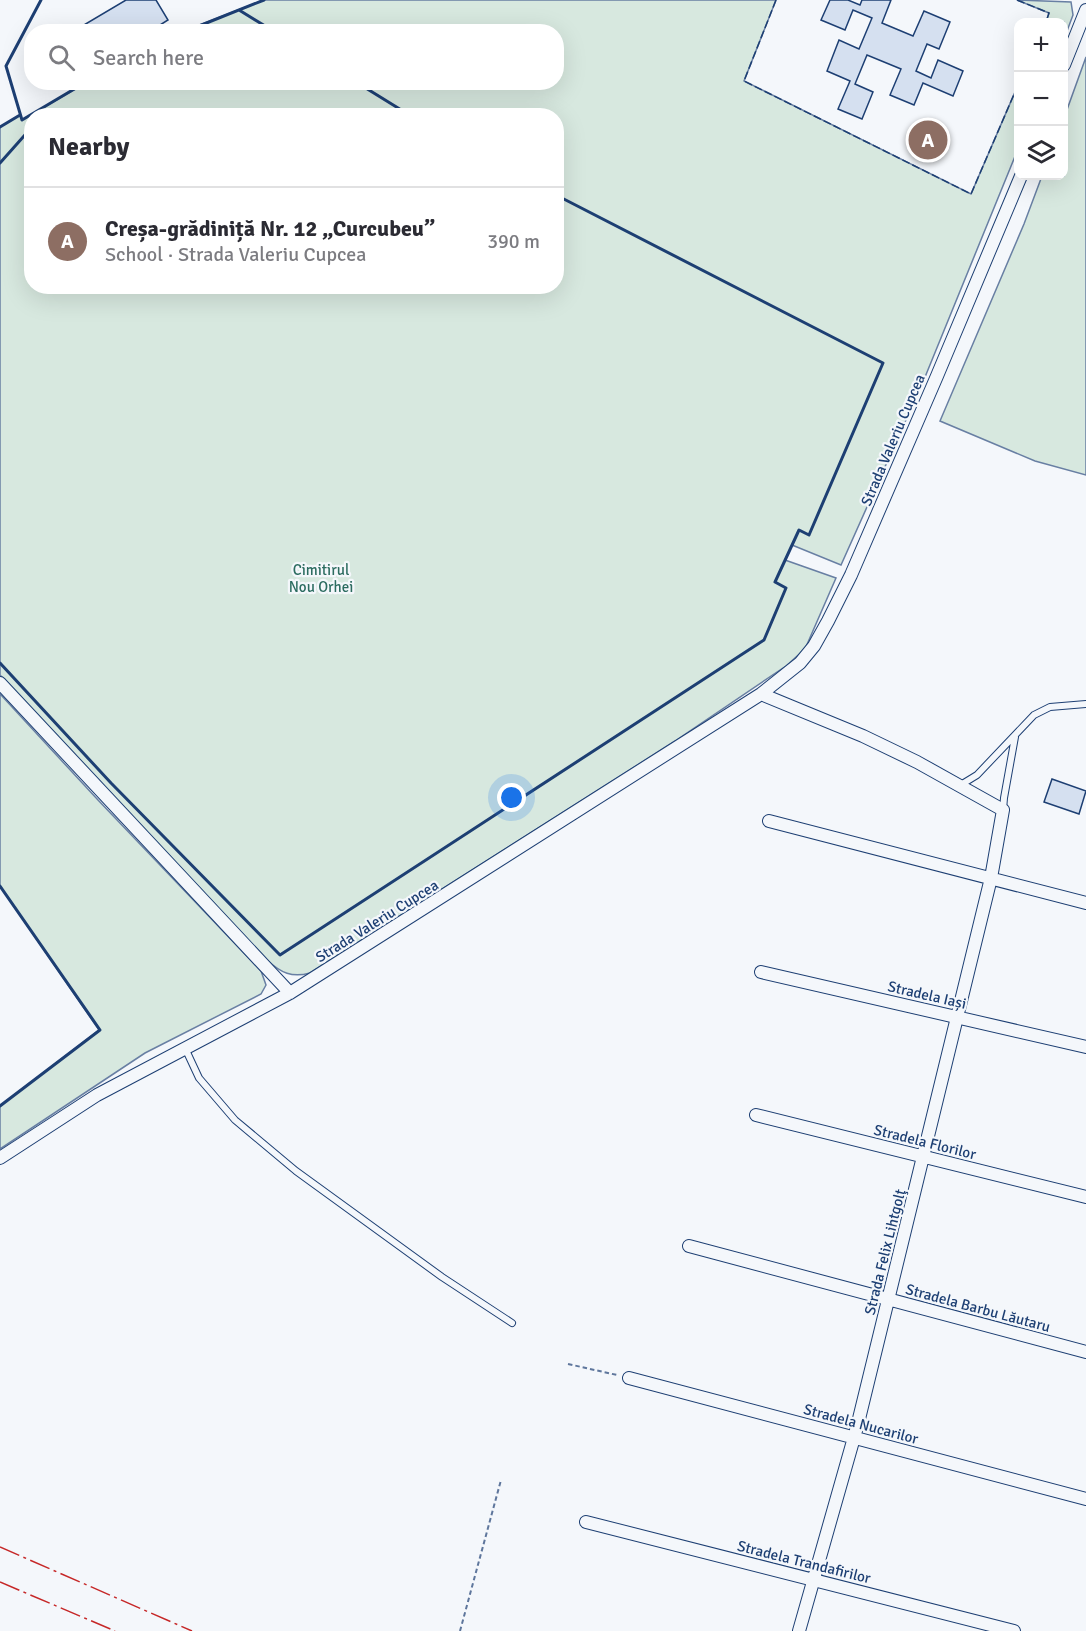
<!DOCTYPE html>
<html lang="en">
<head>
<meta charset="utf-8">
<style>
  body { margin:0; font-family:Signika,sans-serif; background:#f7f7f7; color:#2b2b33 }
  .controls { position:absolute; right:18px; top:18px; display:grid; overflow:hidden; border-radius:12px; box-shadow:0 6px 24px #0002 }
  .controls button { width:54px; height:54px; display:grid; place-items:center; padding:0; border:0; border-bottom:2px solid #e1e1e2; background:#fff; color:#2b2b33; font:30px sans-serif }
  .you { position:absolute; left:512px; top:798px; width:21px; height:21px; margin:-15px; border:4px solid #fff; border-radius:50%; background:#1a73e8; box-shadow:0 0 0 9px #1a73e833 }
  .badge { display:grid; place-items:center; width:39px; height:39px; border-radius:50%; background:#c62828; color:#fff; font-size:20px; font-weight:700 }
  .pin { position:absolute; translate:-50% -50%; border:3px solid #fff; box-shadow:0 2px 6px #0006 }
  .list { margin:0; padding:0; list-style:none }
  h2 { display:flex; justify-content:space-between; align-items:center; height:78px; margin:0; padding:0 24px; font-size:26px }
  h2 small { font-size:20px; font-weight:400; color:#7c7c81 }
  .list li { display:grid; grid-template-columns:39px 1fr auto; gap:18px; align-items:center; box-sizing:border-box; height:108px; padding:0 24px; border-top:2px solid #e1e1e2 }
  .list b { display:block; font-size:22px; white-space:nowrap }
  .list p { margin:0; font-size:20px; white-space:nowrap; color:#7c7c81 }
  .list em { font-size:20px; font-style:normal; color:#7c7c81 }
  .icon { flex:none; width:33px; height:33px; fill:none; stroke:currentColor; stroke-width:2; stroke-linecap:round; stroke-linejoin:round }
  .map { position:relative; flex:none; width:1086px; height:1631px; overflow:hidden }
  .search { position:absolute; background:#fff; box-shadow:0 6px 24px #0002; left:24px; top:24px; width:540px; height:66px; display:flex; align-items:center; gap:15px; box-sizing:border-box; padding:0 21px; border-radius:24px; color:#7c7c81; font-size:22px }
  .panel { position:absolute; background:#fff; box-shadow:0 6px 24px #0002; left:24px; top:108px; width:540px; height:186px; border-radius:24px }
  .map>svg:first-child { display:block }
  .green { fill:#d7e8df; stroke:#687fa3; stroke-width:1.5; fill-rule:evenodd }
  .building { fill:#d5e0f0; stroke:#1d3f73; stroke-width:1.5 }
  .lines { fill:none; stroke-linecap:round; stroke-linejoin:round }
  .service-casing { stroke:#1d3f73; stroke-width:8 }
  .minor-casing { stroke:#1d3f73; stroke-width:14 }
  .path { stroke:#5e769c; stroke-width:2; stroke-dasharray:4.5 3; stroke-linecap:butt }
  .service { stroke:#f4f7fb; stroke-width:6 }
  .minor { stroke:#f4f7fb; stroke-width:12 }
  .fence { stroke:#1d3f73; stroke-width:1.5; stroke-dasharray:8 3; stroke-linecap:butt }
  .wall { stroke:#1d3f73; stroke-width:3 }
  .power { stroke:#c62828; stroke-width:1.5; stroke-dasharray:21 4.5 3 4.5; stroke-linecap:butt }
  .labels { text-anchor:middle; stroke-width:4.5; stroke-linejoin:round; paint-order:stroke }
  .street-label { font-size:15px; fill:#1d3f73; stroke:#f4f7fb }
  .park-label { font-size:15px; fill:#2c6c60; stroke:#f4f7fb }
</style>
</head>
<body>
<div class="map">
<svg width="1086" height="1631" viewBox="0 0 1086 1631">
  <rect width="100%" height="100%" fill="#f4f7fb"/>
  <path class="green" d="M264,0H776L744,81L971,194L1018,85V149L923,382L841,565L792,545L785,560L836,578L805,649L786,666L675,741L310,973C292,978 281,973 267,960L0,675V127L20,115L22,120L86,83L556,82V32L184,31ZM32,116H556V286H32Z
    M1017,0L1071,2L1073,15L1064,39V22H1046L1049,13Z
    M1086,57V475L1035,461L940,421L1024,224L1042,176H1064V118Z
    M0,694L98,800L261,971L266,985L261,994L145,1053L0,1149V1106L99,1030L0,886Z"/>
  <path class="building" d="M126,0H156L168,20L149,32H72Z
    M830,0H848L860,5L862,0H891L882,23L913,36L924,11L950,22L939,49L927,44L916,71L931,78L938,60L963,71L953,96L923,83L914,105L890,95L901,69L867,55L855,84L873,92L862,119L838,109L850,81L827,71L839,40L859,49L872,18L853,10L845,30L821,20Z
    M48,82H61L51,88Z
    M1052,779L1086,791L1079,814L1044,802Z"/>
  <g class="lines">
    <g class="service-casing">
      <path id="service" d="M959,786L977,775L1034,715L1050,707L1086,704
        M1003,810L1004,798L1015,737
        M185,1048L199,1078L235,1120L296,1171L442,1277L512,1323"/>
    </g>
    <g class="minor-casing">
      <path id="minor" d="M1064,65L1086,10
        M0,683L290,993
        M761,694L863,736L917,762L1003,810L991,878L857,1427L799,1631
        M769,821L1086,903
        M761,972L1086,1047
        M756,1115L1086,1197
        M0,1158L97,1095L290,993L761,694L800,663L814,646L828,621L851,575L937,376L1021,176
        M689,1246L1086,1352
        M629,1378L1086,1499
        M586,1522L1014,1631"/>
    </g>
    <path class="path" d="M568,1364L617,1375
      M460,1631L501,1480"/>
    <use href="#service" class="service"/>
    <use href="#minor" class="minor"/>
    <path class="fence" d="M776,0L744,81L971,194L1018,85
      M1017,0L1049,13L1046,22"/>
    <path class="wall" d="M41,0L6,66L22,120L86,82
      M239,10L275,32
      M184,32L264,0
      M356,82L411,116
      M0,127L20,115
      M0,163L32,127
      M0,663L111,783L280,955L764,640L786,588L775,582L799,530L809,535L883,363L556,195
      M0,886L100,1030L0,1106"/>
    <path class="power" d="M0,1547L192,1631
      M0,1582L115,1631"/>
  </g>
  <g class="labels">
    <g class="street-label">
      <text transform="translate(893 440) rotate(-67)" y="5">Strada Valeriu Cupcea</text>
      <text transform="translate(377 921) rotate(-32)" y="5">Strada Valeriu Cupcea</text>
      <text transform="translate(927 995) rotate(13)" y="5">Stradela Iași</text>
      <text transform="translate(925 1142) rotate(14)" y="5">Stradela Florilor</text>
      <text transform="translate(885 1252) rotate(-76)" y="5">Strada Felix Lihtgolţ</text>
      <text transform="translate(978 1308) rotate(15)" y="5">Stradela Barbu Lăutaru</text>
      <text transform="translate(861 1424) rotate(15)" y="5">Stradela Nucarilor</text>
      <text transform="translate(804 1562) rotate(14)" y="5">Stradela Trandafirilor</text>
    </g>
    <g class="park-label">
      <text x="321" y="575">Cimitirul<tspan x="321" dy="17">Nou Orhei</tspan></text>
    </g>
  </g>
</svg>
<div class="controls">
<button>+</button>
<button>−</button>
<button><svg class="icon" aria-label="layers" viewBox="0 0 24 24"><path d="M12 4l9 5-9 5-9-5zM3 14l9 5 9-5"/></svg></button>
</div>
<div class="you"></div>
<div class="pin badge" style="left:928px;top:140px;background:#8d6e63">A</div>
<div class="search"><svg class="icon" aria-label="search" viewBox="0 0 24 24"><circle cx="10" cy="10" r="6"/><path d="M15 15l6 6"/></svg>Search here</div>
<section class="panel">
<h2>Nearby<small></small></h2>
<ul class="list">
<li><span class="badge" style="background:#8d6e63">A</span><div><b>Creșa-grădiniță Nr. 12 „Curcubeu”</b><p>School · Strada Valeriu Cupcea</p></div><em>390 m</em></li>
</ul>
</section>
</div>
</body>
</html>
